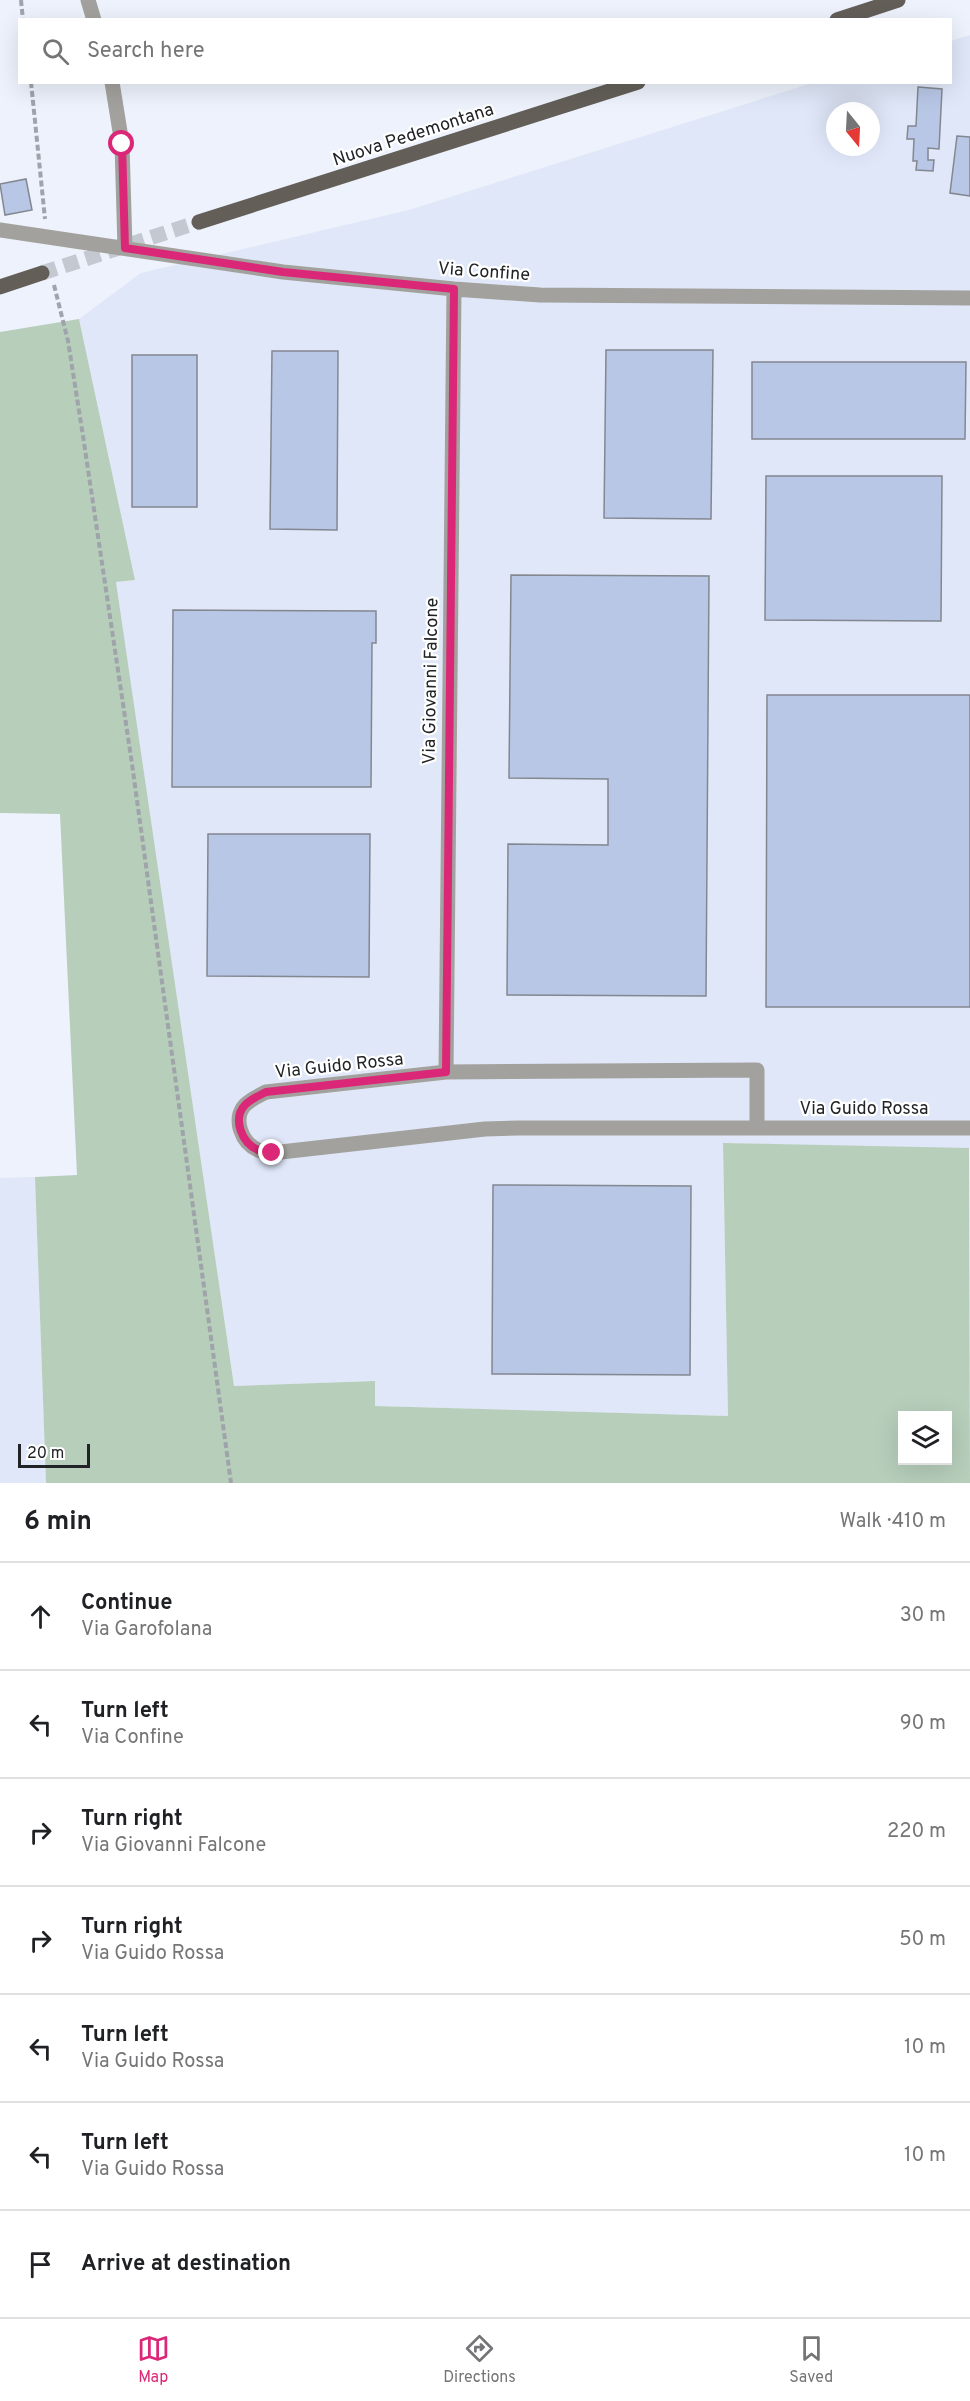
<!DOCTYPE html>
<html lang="en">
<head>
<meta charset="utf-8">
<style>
  body { margin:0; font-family:Overpass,sans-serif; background:#f2f2f2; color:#202124 }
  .controls { position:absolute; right:18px; bottom:18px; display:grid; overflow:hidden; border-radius:0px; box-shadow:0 6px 24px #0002 }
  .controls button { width:54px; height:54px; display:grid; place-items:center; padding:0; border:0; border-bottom:2px solid #e0e0e0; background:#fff; color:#202124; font:30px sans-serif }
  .compass { position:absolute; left:826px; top:102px; width:54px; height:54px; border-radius:50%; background:#fff; box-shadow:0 6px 24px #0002; rotate:162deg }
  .scale { position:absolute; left:18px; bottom:15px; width:72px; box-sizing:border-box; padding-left:6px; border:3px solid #212326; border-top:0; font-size:16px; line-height:21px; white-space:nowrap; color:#212326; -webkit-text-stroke:4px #fff; paint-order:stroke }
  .stop { position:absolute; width:18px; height:18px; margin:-14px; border:4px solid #db2777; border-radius:50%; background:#fff }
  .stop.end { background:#db2777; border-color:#fff; box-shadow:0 2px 6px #0008 }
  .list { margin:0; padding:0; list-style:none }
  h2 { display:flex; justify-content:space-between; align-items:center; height:78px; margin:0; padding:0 24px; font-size:26px }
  h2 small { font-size:20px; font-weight:400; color:#757577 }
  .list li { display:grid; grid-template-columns:39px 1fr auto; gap:18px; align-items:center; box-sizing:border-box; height:108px; padding:0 24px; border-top:2px solid #e0e0e0 }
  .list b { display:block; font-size:22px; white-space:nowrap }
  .list p { margin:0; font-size:20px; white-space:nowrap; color:#757577 }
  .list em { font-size:20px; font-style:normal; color:#757577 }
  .icon { flex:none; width:33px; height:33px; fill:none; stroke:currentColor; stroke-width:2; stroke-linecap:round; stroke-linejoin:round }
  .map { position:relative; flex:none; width:970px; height:1483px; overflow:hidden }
  .search { position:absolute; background:#fff; box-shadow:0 6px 24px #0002; left:18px; right:18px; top:18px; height:66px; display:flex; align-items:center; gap:15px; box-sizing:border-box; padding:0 21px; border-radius:0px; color:#757577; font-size:22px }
  .sheet { height:834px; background:#fff }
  nav { display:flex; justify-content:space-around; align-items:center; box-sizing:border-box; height:84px; border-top:2px solid #e0e0e0; background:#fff; font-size:16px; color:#757577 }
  nav a { display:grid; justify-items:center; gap:3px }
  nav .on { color:#db2777 }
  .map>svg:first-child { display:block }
  .built { fill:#dfe7f8; fill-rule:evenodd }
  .green { fill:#b7cebb; fill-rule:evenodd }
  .building { fill:#b8c7e6; stroke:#838790; stroke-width:1.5 }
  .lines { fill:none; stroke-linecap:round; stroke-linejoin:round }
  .major-tunnel { stroke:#c4c9d1; stroke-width:15; stroke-dasharray:15 8; stroke-linecap:butt }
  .path { stroke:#9fa3aa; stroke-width:4; stroke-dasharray:6 3; stroke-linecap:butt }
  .minor { stroke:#a3a19d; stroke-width:15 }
  .major { stroke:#635f58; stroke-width:15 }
  .route { stroke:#db2777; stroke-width:8 }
  .labels { text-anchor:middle; stroke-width:4.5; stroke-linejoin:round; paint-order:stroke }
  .street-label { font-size:18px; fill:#212326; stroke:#fff }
</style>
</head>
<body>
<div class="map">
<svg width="970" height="1483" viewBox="0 0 970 1483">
  <rect width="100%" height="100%" fill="#edf2fc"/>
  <path class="built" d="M970,35V1149L723,1143L728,1416L375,1406L374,1381L234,1386L116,582L135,580L79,319L141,273L409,210L812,83L950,82L951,41ZM835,111H871V147H835Z
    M35,1177L46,1483H0V1178Z"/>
  <path class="green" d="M79,319L135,580L116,582L234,1386L375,1381V1406L728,1416L723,1143L969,1148L970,1483H46L35,1177L77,1175L60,814L0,813V332ZM902,1416H948V1460H902Z"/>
  <path class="building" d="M918,87L942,89L939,149L928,148V160H934L933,171L916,170L917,161H913L914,139H907L908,126H916Z
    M957,136L970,137V196L950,193Z
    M26,179L32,210L5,215L0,184Z
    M606,350H713L711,519L604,518Z
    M272,351H338L337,530L270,529Z
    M132,355H197V507H132Z
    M752,362H966L965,439H752Z
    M766,476H942L941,621L765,620Z
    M511,575L709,576L706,996L507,995L508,844L608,845V779L509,778Z
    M173,610L376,611V643H372L371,787H172Z
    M767,695H970V1007H766Z
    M208,834H370L369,977L207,976Z
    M493,1185L691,1186L690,1375L492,1374Z"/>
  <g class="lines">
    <path class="major-tunnel" d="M42,273L199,222"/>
    <path class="path" d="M21,0L23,20
      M31,82L45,219
      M54,285L68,341L83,436L132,764L231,1483"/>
    <path class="minor" d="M88,0L94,20
      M112,82L122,144L125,248
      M0,230L283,272L454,289L540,295L970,298
      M446,1072L454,289
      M757,1128V1070L446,1072L266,1092C258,1096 251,1099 245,1105C232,1119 242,1143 258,1150C262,1152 268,1152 272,1153L485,1129L519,1128H970"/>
    <path class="major" d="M837,20L898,0
      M199,222L638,82
      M0,287L42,273"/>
  </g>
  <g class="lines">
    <path class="route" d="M122,144L125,248L283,272L454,289L446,1072L266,1092C258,1096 251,1099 245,1105C232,1119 242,1143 258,1150C262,1152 268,1152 272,1153"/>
  </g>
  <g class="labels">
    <g class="street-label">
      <text transform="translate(413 134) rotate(-18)" y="6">Nuova Pedemontana</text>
      <text transform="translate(484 271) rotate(4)" y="6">Via Confine</text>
      <text transform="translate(430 681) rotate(-89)" y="6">Via Giovanni Falcone</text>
      <text transform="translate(339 1065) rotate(-6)" y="6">Via Guido Rossa</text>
      <text x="864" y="1114">Via Guido Rossa</text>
    </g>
  </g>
</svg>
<div class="controls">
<button><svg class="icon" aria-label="layers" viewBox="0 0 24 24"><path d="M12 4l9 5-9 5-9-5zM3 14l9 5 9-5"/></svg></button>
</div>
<svg class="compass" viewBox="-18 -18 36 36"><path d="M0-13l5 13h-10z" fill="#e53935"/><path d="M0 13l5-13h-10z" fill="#757577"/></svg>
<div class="scale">20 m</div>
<div class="stop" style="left:122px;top:144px"></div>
<div class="stop end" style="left:272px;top:1153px"></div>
<div class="search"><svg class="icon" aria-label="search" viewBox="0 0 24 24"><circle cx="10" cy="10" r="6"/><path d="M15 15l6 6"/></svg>Search here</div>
</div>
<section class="sheet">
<h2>6 min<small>Walk · 410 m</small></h2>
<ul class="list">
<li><svg class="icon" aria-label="ahead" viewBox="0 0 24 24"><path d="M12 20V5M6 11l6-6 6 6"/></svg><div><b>Continue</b><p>Via Garofolana</p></div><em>30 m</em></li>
<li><svg class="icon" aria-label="left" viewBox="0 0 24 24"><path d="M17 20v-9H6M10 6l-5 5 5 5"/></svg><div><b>Turn left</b><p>Via Confine</p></div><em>90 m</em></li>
<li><svg class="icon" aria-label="right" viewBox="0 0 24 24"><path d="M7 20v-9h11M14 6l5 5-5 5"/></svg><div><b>Turn right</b><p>Via Giovanni Falcone</p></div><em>220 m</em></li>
<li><svg class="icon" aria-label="right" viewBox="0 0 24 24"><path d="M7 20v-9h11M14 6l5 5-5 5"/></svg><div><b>Turn right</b><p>Via Guido Rossa</p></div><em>50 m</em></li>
<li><svg class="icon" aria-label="left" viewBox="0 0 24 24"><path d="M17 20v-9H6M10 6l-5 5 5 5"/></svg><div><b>Turn left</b><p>Via Guido Rossa</p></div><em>10 m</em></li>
<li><svg class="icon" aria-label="left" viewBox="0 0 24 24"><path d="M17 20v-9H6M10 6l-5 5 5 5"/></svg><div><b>Turn left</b><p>Via Guido Rossa</p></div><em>10 m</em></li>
<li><svg class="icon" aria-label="arrive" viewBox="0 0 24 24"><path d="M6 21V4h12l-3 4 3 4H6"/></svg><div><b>Arrive at destination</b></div></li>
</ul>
</section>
<nav>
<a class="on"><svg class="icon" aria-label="map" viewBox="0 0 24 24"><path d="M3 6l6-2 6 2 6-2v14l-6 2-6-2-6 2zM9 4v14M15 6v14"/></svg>Map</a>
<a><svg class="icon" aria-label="directions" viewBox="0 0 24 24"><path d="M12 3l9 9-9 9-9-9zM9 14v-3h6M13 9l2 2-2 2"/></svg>Directions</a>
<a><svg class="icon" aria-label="saved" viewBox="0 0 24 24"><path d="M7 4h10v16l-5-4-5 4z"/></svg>Saved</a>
</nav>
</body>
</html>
